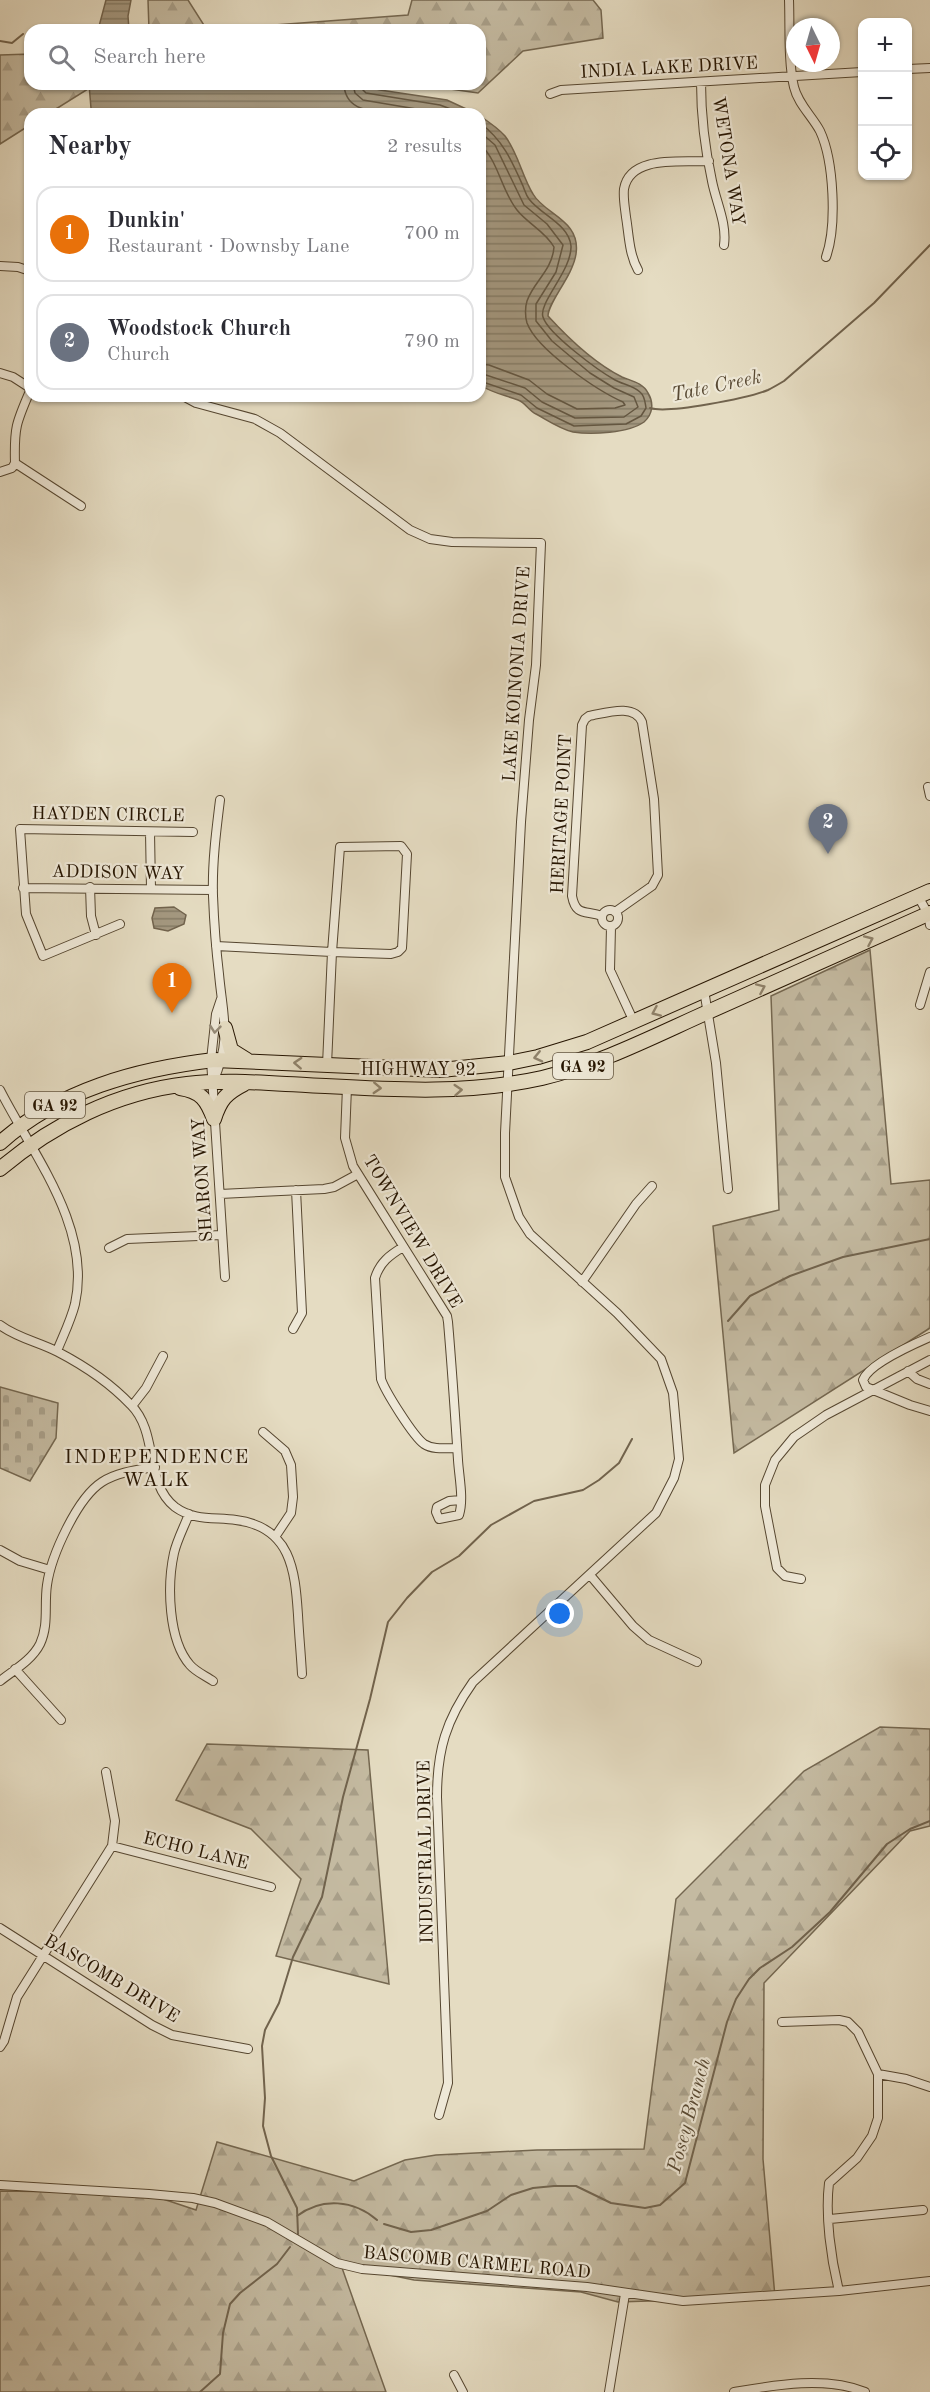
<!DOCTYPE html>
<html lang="en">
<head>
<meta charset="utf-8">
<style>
  body { margin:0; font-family:"Old Standard TT",serif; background:#f2f2f3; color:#2b2b33 }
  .controls { position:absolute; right:18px; top:18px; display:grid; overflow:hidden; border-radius:12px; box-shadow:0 2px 4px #0004 }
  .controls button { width:54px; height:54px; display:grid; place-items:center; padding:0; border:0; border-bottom:2px solid #e1e1e2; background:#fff; color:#2b2b33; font:30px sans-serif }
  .compass { position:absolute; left:786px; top:18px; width:54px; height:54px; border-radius:50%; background:#fff; box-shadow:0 2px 4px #0004; rotate:175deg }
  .you { position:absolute; left:560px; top:1614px; width:21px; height:21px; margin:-15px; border:4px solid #fff; border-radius:50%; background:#1a73e8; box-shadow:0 0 0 9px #1a73e833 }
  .badge { display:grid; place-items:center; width:39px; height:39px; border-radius:50%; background:#7c3aed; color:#fff; font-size:20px; font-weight:700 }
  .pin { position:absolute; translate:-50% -50px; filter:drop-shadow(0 2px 3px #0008) }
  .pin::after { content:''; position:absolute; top:32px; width:21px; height:18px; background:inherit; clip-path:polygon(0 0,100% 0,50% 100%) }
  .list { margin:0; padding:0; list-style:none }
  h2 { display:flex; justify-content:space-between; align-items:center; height:78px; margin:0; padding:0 24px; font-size:26px }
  h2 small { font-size:20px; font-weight:400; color:#7c7c81 }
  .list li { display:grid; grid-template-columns:39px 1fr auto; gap:18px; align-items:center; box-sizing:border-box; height:96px; margin:0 12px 12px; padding:0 12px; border:2px solid #e1e1e2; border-radius:18px }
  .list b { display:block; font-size:22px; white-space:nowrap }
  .list p { margin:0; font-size:20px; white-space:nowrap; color:#7c7c81 }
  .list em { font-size:20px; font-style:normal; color:#7c7c81 }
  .icon { flex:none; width:33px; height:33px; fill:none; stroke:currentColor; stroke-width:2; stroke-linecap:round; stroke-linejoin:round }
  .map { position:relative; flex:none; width:930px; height:2392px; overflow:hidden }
  .search { position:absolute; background:#fff; box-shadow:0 2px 4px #0004; left:24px; top:24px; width:462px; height:66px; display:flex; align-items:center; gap:15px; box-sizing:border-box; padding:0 21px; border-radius:18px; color:#7c7c81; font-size:22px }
  .panel { position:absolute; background:#fff; box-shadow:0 2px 4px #0004; left:24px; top:108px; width:462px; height:294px; border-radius:18px }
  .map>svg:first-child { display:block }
  .forest { fill:url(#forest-firs); stroke:#746750; stroke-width:1.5 }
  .cemetery { fill:url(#cemetery-stones); stroke:#746750; stroke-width:1.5 }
  .water { fill:url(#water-rules); stroke:#71634d; stroke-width:1.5 }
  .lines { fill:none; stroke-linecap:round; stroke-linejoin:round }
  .shore { stroke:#645640; stroke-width:1.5 }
  .stream { stroke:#71634d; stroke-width:2 }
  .minor-casing { stroke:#554630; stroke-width:10 }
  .primary-casing { stroke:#251400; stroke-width:16 }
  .minor { stroke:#eee8d7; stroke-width:8 }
  .primary { stroke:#e5dcc2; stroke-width:14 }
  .oneway { stroke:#8f826b }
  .oneway2 { stroke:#948976 }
  .labels { text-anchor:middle; stroke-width:4.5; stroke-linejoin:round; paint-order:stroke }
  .shield { fill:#eee8d7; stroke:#615440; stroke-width:1.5 }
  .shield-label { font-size:16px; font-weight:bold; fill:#251400 }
  .street-label { font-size:18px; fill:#251400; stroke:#eee8d7 }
  .water-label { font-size:20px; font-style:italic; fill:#584933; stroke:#eee8d7 }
  .neighbourhood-label { font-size:20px; letter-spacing:1.5px; fill:#251400; stroke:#eee8d7 }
</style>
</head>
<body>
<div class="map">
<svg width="930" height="2392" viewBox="0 0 930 2392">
  <defs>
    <pattern id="forest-firs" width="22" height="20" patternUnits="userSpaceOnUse" patternTransform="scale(1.5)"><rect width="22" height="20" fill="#c4baa1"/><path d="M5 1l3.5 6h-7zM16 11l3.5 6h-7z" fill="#a89f89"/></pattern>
    <pattern id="cemetery-stones" width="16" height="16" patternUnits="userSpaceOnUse" patternTransform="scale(1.5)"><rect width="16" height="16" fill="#c4baa1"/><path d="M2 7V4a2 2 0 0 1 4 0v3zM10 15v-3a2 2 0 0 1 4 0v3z" fill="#a89f89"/></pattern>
    <pattern id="water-rules" width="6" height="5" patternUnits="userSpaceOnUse" patternTransform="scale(1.5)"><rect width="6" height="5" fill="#a49880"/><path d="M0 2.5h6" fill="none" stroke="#857b66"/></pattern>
  </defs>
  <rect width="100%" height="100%" fill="#e5dcc2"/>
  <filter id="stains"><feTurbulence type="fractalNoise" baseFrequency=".00333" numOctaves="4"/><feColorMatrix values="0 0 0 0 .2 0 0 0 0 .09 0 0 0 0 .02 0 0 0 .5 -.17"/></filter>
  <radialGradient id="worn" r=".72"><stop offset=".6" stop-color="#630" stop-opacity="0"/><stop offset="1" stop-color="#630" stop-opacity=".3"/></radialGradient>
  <path class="forest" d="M148,0H188L207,30L408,15L412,0H593L601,10L603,38L523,51L478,93L415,84H480V30H149Z
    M30,54V84H96L48,114H30V125L0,144V55Z
    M870,950L891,1184L930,1180V1328L734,1453L713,1226L779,1210L771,996Z
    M880,1727L930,1729V1826L910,1831L764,1983L763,2159L775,2297L618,2302L581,2292L414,2280L341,2265L386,2392H0V2191L145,2193L196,2210L217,2142L354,2181L405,2160L436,2155L537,2150L644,2149L676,1899L804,1771Z
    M207,1744L368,1750L389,1984L276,1956L301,1879L251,1829L176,1800Z"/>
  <path class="cemetery" d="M0,1387L58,1403L56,1438L30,1481L0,1468Z"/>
  <path class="water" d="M106,0H131L128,16L129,30H98Z
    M89,84H357L380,90L447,100L477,114H93L91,108Z
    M480,116C489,122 498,128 505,136C518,153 522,176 533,194C545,215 581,220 576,254C573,276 548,302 548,316C569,339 594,363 622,377C632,381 643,383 648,393C654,403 653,414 644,422C629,433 591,435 573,432C560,429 547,420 536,414C529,411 526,403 518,400C505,395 492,393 480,385Z
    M174,907L186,915L184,924L168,931L154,928L152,918L155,908Z"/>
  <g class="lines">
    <path class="shore" d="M344,84C345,111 371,111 391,114
      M353,84L355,93L363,100L446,114
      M361,84L362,89L366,93L440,105L464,114
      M480,123C503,140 512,161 523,186C525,191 526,195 529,199C541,215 569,224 571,246C572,270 538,303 543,317C548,334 599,371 615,380C622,384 634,386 640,392C645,396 645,402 646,408L641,416L626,424L574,426L537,408L521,395L480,381
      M480,132L495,145L524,205L547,224L563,245L556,272L536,304V321L552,341L590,373L614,388L634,397L638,407L624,417L575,418L542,402L525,388L480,373
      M480,144C499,162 501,190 517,210C528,224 545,231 554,247C552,271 534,281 527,301C525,307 525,317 527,323C537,350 598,391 623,402L625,405L615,408L577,409L547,394L529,380L489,365L480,364"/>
    <path class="stream" d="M0,41L12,43L23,34
      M650,408C668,414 748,398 768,390C774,387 779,384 784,381L874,303L930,245
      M728,1321L750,1296L790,1276L843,1257L930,1239
      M297,2216C322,2197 354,2200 377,2220
      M384,2224L411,2232L431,2230L487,2211L511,2195L533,2188L554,2186H576L611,2203L645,2208L660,2205L685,2183L727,2022L736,1999L749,1979L760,1968L792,1947L830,1912L887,1844L910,1829L930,1821
      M298,2234L297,2208L271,2156L263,2126L265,2098L262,2046L265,2030L279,2003L293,1957L322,1897L343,1797L370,1699L388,1622L407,1598L432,1572L459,1556L491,1525L534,1501L583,1490L599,1480L619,1463L632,1439
      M200,2392L220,2374L223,2333L230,2304L240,2293L277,2264L290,2247"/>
    <g class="minor-casing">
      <path id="minor" d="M789,0C790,27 788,62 794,87C798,104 812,116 820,131C834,161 837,226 826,257
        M908,69L930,68
        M701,82C701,114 705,149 712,181C716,202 727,223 724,245
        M550,94L561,90L862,72
        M0,266L18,267L30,271
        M638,270C629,254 629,235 626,217C625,208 623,198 624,189C630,154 683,163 709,161
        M0,373L13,377L30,388
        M183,396L196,403L255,419L280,433L410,530L430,539L452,542L541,543L536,665L529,720L521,822L505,1133V1177L519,1217L530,1234L617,1313L661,1359L673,1393L679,1459L674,1478L656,1513L473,1682C446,1720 437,1750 437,1797L448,2083L439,2115
        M15,463L81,506
        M15,463C14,428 16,423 30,391
        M0,472L12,468L15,463
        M928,787L930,796
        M150,832L151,889
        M401,846L407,854L402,948L398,952L391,954L332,952L340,847Z
        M90,887L91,916L96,935
        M23,888L213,890
        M918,896L928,914L930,925
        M602 918a8 8 0 1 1 16 0a8 8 0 1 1-16 0Z
        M602,916C586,910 576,917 572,896L582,725L585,719L589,716C606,713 634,703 642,722L654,799L658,875L652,886L615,912
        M120,924L43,956L26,914L20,829L193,832
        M611,927L610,970L634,1022
        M216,946L332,952L327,1065
        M704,990L716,1063L728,1189
        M221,999L216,1014L211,1060L225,1277
        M920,1005L930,972
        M213,1082C232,1039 223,1018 219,974C216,949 214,922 213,896C212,864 216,832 220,800
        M347,1087L345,1138L353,1166L447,1316L448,1322C452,1368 455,1414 458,1460C459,1477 464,1499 459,1515L439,1519L436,1512L437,1507L449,1501L461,1500
        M0,1090C33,1155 92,1227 75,1304C71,1320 63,1336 57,1351
        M220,1194L324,1189L334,1187L358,1174
        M403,1247C390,1255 380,1262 375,1278L381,1379C385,1391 413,1436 424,1444C433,1450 446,1448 457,1448
        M109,1248L127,1239L222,1235
        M582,1282L636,1204L652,1186
        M0,1325C17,1338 39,1342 58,1352C83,1365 111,1384 131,1405C159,1433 144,1483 175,1507C194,1521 215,1517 236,1520C291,1527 295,1570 298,1615C299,1635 301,1655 302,1674
        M293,1329L302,1313L296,1190
        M930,1337C914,1344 869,1364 863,1380L866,1387L910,1405L930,1411
        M908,1371L917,1379L930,1384
        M132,1406L146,1388L163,1356
        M263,1432L285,1451L291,1465L293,1497L291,1513L275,1537
        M189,1514C184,1527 177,1540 174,1553C167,1585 168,1640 190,1665C196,1672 206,1676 213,1681
        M0,1550L20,1561L50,1570
        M590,1575L633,1626L649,1640L697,1662
        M801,1579L785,1576L777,1568L765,1506V1485L775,1460L794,1437L826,1415L930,1360
        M15,1669L61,1720
        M0,1681C14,1670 32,1660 40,1644C49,1625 44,1605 47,1585C51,1556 77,1498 102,1482C118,1472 137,1470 155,1467
        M112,1846L271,1887
        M0,1928L152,2025L172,2035L248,2049
        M782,2022L839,2020L848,2022L858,2032L878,2074V2118L872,2136L857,2158L829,2183C825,2216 831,2259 839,2291
        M0,2047L4,2041L17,1997L112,1846L115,1821L106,1772
        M878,2074L906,2079L930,2087
        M0,2185L149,2194L193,2198L215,2203L267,2222L337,2263L362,2269L587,2287L683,2301L839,2291L930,2281
        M830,2219L923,2210
        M454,2375L463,2392
        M609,2392L625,2294
        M734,2392C775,2385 826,2376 865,2392"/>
    </g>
    <g class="primary-casing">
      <path id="primary" d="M225,1028L231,1050L247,1060
        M180,1088C201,1091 207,1100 214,1119
        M214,1119C220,1100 226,1093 244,1084
        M0,1143C59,1090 137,1069 214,1060L441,1070L509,1063L538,1057L587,1042L930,891
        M0,1169C53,1124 117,1092 187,1084C219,1080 253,1082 286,1084C372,1088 457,1097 542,1078C600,1064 654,1036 708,1012C782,979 856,946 930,913"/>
    </g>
    <use href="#minor" class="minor"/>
    <use href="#primary" class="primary"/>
  </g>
  <defs><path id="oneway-chevron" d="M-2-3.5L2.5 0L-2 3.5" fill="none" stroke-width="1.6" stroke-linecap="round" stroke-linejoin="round" transform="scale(1.5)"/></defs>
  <g class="oneway">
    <use href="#oneway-chevron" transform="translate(869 940) rotate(-24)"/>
    <use href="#oneway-chevron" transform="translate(761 988) rotate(-24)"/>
    <use href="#oneway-chevron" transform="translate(656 1012) rotate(156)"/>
    <use href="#oneway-chevron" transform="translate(538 1057) rotate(167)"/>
    <use href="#oneway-chevron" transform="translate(298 1063) rotate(-177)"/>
    <use href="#oneway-chevron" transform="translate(377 1088) rotate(3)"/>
    <use href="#oneway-chevron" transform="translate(458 1090) rotate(-4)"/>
  </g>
  <use class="oneway2" href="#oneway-chevron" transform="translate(215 1029) rotate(96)"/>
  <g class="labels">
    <g class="shield">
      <rect x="553" y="1053" width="60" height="26" rx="4.5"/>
      <rect x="25" y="1092" width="60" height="26" rx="4.5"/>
    </g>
    <g class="shield-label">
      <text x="583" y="1072">GA 92</text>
      <text x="55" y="1111">GA 92</text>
    </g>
    <g class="street-label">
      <text transform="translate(669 67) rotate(-3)" y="6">INDIA LAKE DRIVE</text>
      <text transform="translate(729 161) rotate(81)" y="6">WETONA WAY</text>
      <text transform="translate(516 674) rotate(-86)" y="6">LAKE KOINONIA DRIVE</text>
      <text transform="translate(108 814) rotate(1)" y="6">HAYDEN CIRCLE</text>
      <text transform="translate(561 814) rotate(-87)" y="6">HERITAGE POINT</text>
      <text transform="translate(118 872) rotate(1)" y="6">ADDISON WAY</text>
      <text x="418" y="1075">HIGHWAY 92</text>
      <text transform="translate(202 1180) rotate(-94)" y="6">SHARON WAY</text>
      <text transform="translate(413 1231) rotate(59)" y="6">TOWNVIEW DRIVE</text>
      <text transform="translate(196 1850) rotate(14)" y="6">ECHO LANE</text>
      <text transform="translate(425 1852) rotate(-91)" y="6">INDUSTRIAL DRIVE</text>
      <text transform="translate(112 1978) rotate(31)" y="6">BASCOMB DRIVE</text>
      <text transform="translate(477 2262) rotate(5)" y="6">BASCOMB CARMEL ROAD</text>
    </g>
    <g class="water-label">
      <text transform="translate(716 385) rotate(-12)" y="7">Tate Creek</text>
      <text transform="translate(688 2115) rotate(-75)" y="7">Posey Branch</text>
    </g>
    <g class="neighbourhood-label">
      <text x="157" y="1463">INDEPENDENCE<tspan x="157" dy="23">WALK</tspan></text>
    </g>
  </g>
  <rect width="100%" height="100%" filter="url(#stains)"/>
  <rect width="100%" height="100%" fill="url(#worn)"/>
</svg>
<div class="controls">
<button>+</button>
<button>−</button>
<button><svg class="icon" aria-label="locate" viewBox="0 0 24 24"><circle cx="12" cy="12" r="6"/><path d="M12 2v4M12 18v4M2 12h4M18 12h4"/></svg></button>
</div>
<svg class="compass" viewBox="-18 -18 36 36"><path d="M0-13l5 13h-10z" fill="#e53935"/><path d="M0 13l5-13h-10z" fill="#7c7c81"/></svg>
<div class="you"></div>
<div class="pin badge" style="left:172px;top:1013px;background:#e8710a">1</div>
<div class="pin badge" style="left:828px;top:854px;background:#6b7280">2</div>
<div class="search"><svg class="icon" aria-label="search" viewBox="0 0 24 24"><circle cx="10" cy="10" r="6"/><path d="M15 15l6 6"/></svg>Search here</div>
<section class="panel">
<h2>Nearby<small>2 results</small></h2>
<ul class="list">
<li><span class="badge" style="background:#e8710a">1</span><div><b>Dunkin'</b><p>Restaurant · Downsby Lane</p></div><em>700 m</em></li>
<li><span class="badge" style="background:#6b7280">2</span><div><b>Woodstock Church</b><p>Church</p></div><em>790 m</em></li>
</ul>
</section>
</div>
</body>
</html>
